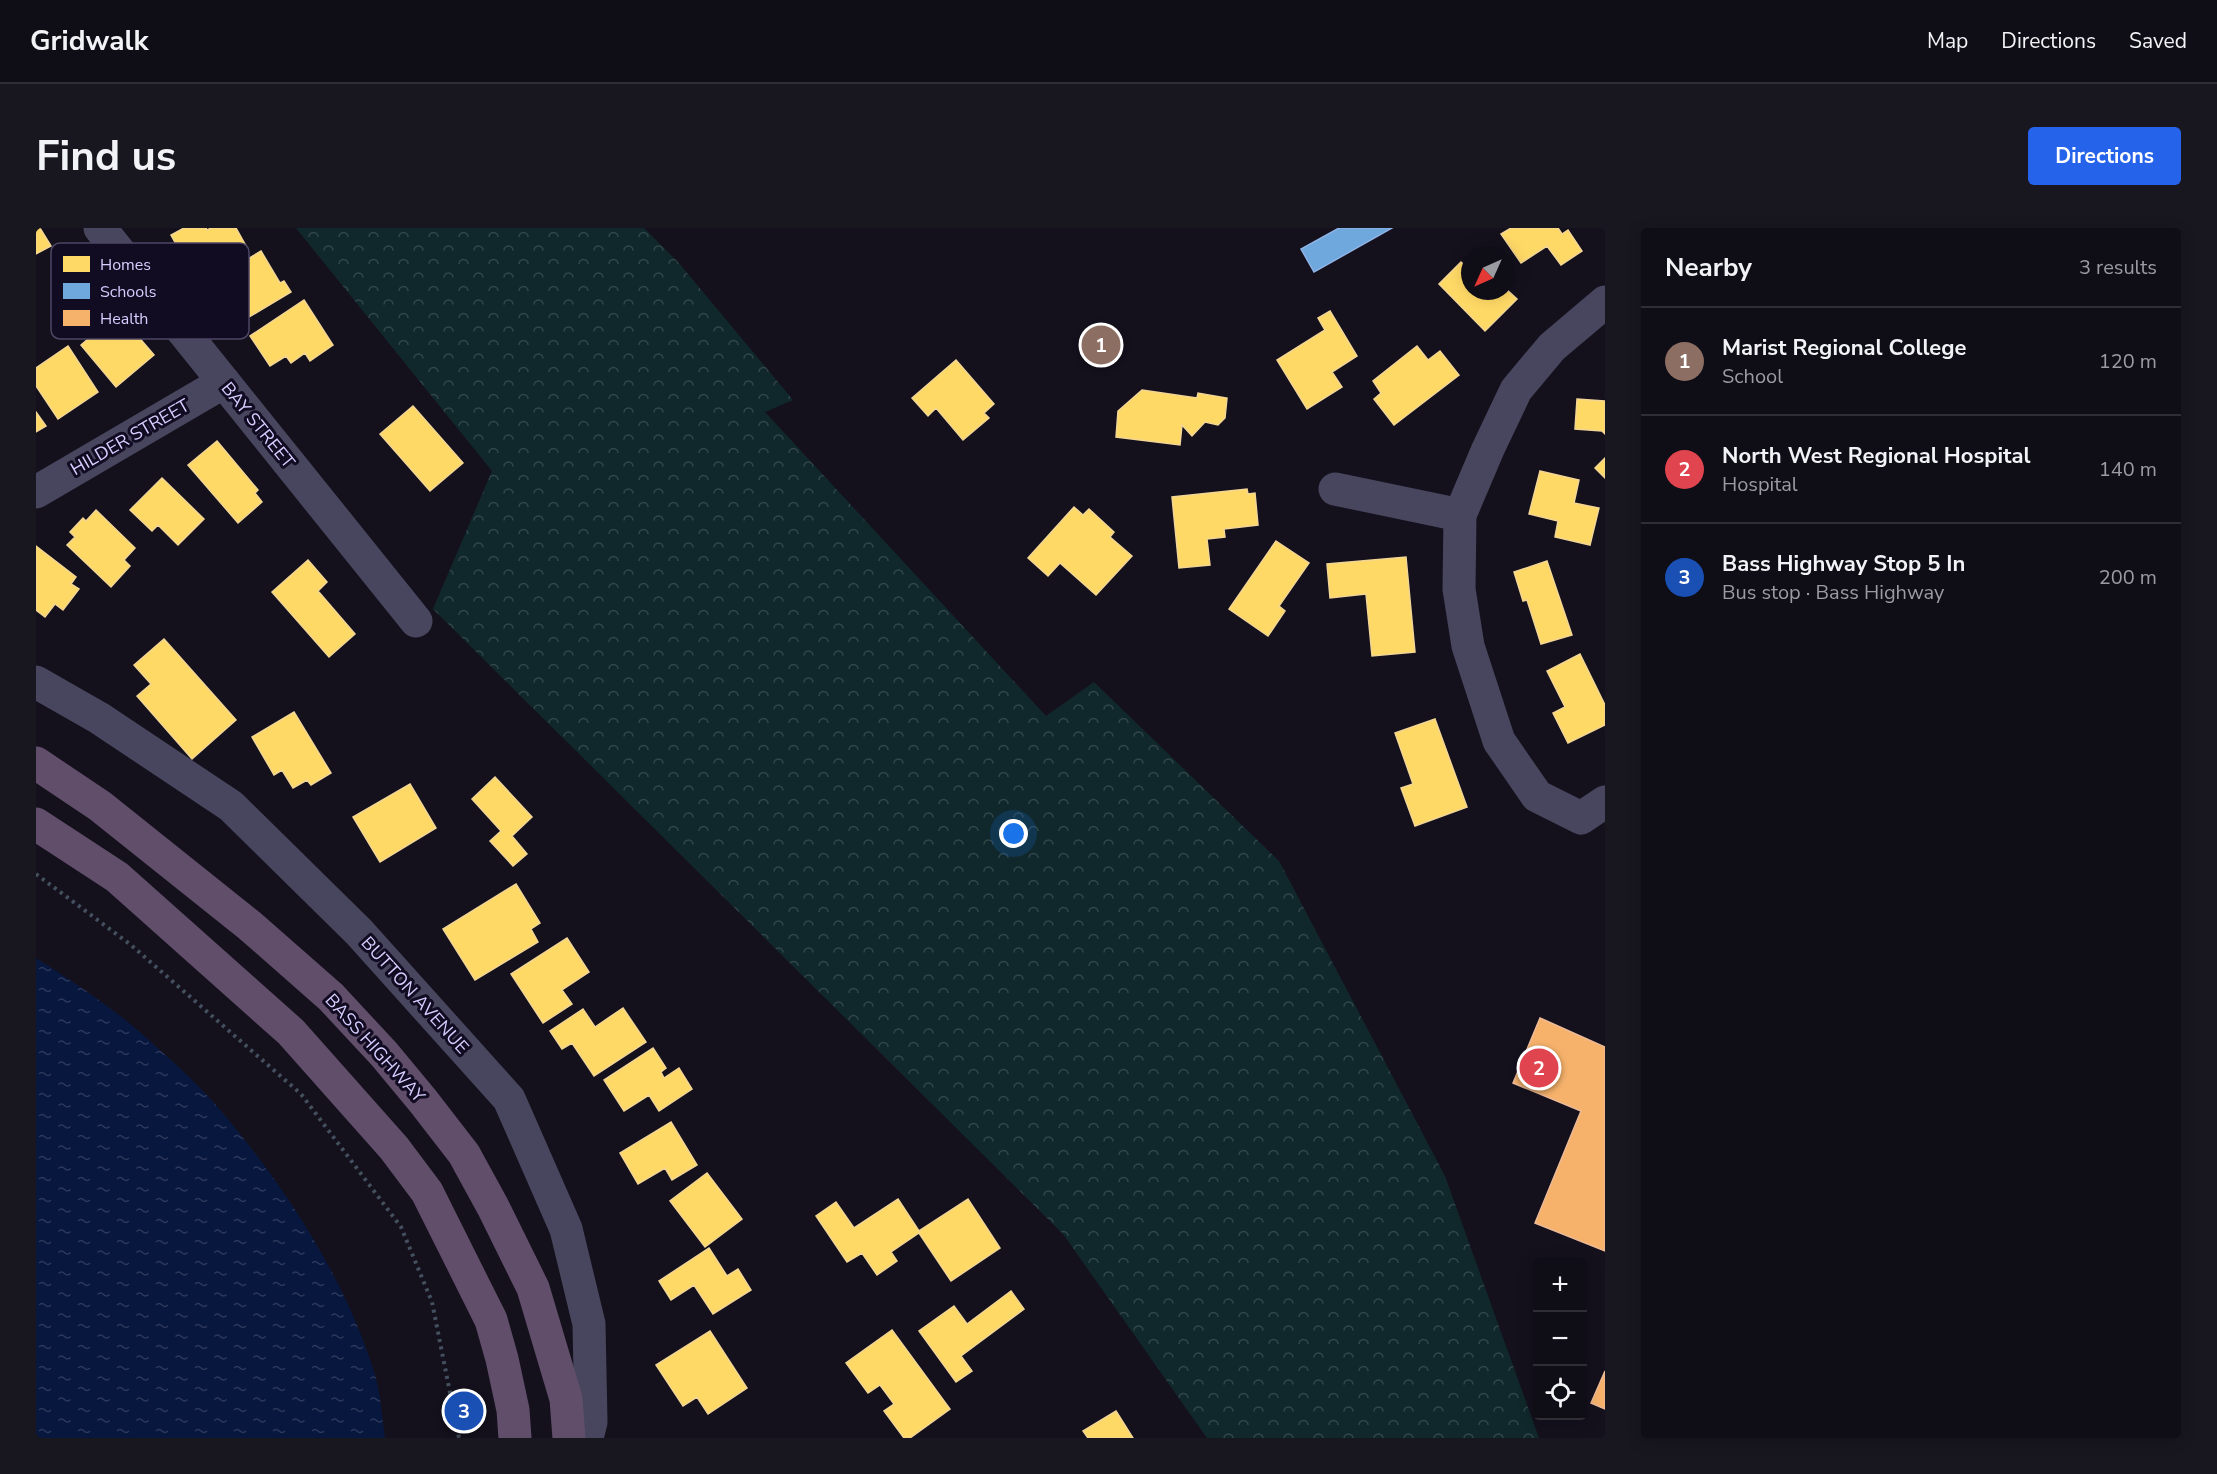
<!DOCTYPE html>
<html lang="en">
<head>
<meta charset="utf-8">
<style>
  body { margin:0; font-family:"Nunito Sans",sans-serif; background:#18161f; color:#f1f3f6 }
  .controls { position:absolute; right:18px; bottom:18px; display:grid; overflow:hidden; border-radius:6px; box-shadow:0 3px 15px #0003 }
  .controls button { width:54px; height:54px; display:grid; place-items:center; padding:0; border:0; border-bottom:2px solid #2f2d35; background:#0f0d16; color:#f1f3f6; font:30px sans-serif }
  .compass { position:absolute; left:1425px; top:18px; width:54px; height:54px; border-radius:50%; background:#0f0d16; box-shadow:0 3px 15px #0003; rotate:225deg }
  .you { position:absolute; left:978px; top:606px; width:21px; height:21px; margin:-15px; border:4px solid #fff; border-radius:50%; background:#1a73e8; box-shadow:0 0 0 9px #1a73e833 }
  .badge { display:grid; place-items:center; width:39px; height:39px; border-radius:50%; background:#2563eb; color:#fff; font-size:20px; font-weight:700 }
  .pin { position:absolute; translate:-50% -50%; border:3px solid #fff; box-shadow:0 2px 6px #0006 }
  .list { margin:0; padding:0; list-style:none }
  h2 { display:flex; justify-content:space-between; align-items:center; height:78px; margin:0; padding:0 24px; font-size:26px }
  h2 small { font-size:20px; font-weight:400; color:#9b9ca1 }
  .list li { display:grid; grid-template-columns:39px 1fr auto; gap:18px; align-items:center; box-sizing:border-box; height:108px; padding:0 24px; border-top:2px solid #2f2d35 }
  .list b { display:block; font-size:22px; white-space:nowrap }
  .list p { margin:0; font-size:20px; white-space:nowrap; color:#9b9ca1 }
  .list em { font-size:20px; font-style:normal; color:#9b9ca1 }
  .icon { flex:none; width:33px; height:33px; fill:none; stroke:currentColor; stroke-width:2; stroke-linecap:round; stroke-linejoin:round }
  .map { position:relative; flex:none; width:1569px; height:1210px; overflow:hidden; border-radius:6px }
  header { display:flex; align-items:center; gap:36px; box-sizing:border-box; height:84px; padding:0 30px; background:#0f0d16; border-bottom:2px solid #2f2d35 }
  header strong { font-size:28px }
  nav { display:flex; gap:33px; margin-inline-start:auto; font-size:21px }
  .intro { display:flex; align-items:center; justify-content:space-between; box-sizing:border-box; height:144px; padding:0 36px }
  h1 { margin:0; font-size:42px }
  .button { padding:15px 27px; border-radius:6px; background:#2563eb; color:#fff; font-size:21px; font-weight:700 }
  main { display:flex; gap:36px; padding:0 36px }
  aside { flex:1; background:#0f0d16; border-radius:6px; box-shadow:0 3px 15px #0003 }
  .map>svg:first-child { display:block }
  .forest { fill:url(#forest-crowns) }
  .water { fill:url(#water-ripples) }
  .homes { fill:#ffd966; stroke:#f3d694; stroke-width:1.5 }
  .schools { fill:#6fa8dc; stroke:#8eb3e6; stroke-width:1.5 }
  .health { fill:#f6b26b; stroke:#edba97; stroke-width:1.5 }
  .lines { fill:none; stroke-linecap:round; stroke-linejoin:round }
  .path { stroke:#44505e; stroke-width:4; stroke-dasharray:3 4.5; stroke-linecap:butt }
  .minor { stroke:#48465e; stroke-width:33 }
  .trunk { stroke:#614e6a; stroke-width:33 }
  .labels { text-anchor:middle; stroke-width:6; stroke-linejoin:round; paint-order:stroke }
  .street-label { font-size:18px; fill:#d7ceff; stroke:#120c22 }
  .key { fill:#120c22; stroke:#4d4664; stroke-width:1.5 }
  .key-label { font-size:16px; fill:#d7ceff }
</style>
</head>
<body>
<header>
<strong>Gridwalk</strong>
<nav><a>Map</a><a>Directions</a><a>Saved</a></nav>
</header>
<div class="intro"><h1>Find us</h1><a class="button">Directions</a></div>
<main>
<div class="map">
<svg width="1569" height="1210" viewBox="0 0 1569 1210">
  <defs>
    <pattern id="forest-crowns" width="20" height="18" patternUnits="userSpaceOnUse" patternTransform="scale(1.5)"><rect width="20" height="18" fill="#10282b"/><path d="M2 6a3 3 0 1 1 6 0M12 15a3 3 0 1 1 6 0" fill="none" stroke="#32464b"/></pattern>
    <pattern id="water-ripples" width="26" height="14" patternUnits="userSpaceOnUse" patternTransform="scale(1.5)"><rect width="26" height="14" fill="#08173e"/><path d="M2 4q2-2 4 0t4 0M15 11q2-2 4 0t4 0" fill="none" stroke="#2b385b"/></pattern>
  </defs>
  <rect width="100%" height="100%" fill="#14111d"/>
  <path class="forest" d="M260,0H608L642,34L757,172L729,184L1010,488L1058,454L1243,633L1409,948L1503,1210H1171L1027,1006L397,381L456,243Z"/>
  <path class="water" d="M0,730C39,755 79,781 114,813C135,832 159,853 179,876C245,952 310,1050 339,1147C345,1167 346,1190 349,1210H0Z"/>
  <path class="homes" d="M0,0H4L15,18L0,26Z
    M148,0H170L171,2L175,0H200L210,18L163,44L157,33L151,36L135,7Z
    M1475,0H1522L1526,6L1532,2L1546,23L1525,37L1511,18L1485,35L1465,6Z
    M225,23L244,55L248,53L255,64L213,89L187,46Z
    M1425,34L1434,42V63H1470V61L1481,71L1449,103L1403,56Z
    M268,72L297,117L274,133L269,125L255,135L250,128L234,138L214,108Z
    M1294,83L1321,128L1296,144L1306,159L1271,181L1241,132L1289,102L1282,90Z
    M82,85L118,127L80,159L45,117Z
    M32,118L62,164L22,191L0,158V140Z
    M1381,118L1392,132L1404,123L1423,147L1358,197L1338,171L1345,165L1337,153Z
    M920,132L958,176L948,185L953,190L927,212L900,180L892,188L876,170Z
    M1106,162L1161,170L1162,165L1191,170L1189,190L1182,197L1169,194L1156,208L1146,197L1144,217L1080,209L1082,183Z
    M1541,171L1569,173V206L1566,203L1539,201Z
    M377,178L427,235L394,263L344,206Z
    M0,184L10,198L0,204Z
    M181,213L222,262L219,265L226,274L202,295L152,237Z
    M1569,230V250L1559,240Z
    M1504,243L1543,252L1538,275L1563,280L1554,317L1519,309L1522,293L1493,286Z
    M126,250L168,291L142,317L122,297L116,303L94,282Z
    M1211,261L1212,266L1219,265L1222,297L1188,301L1189,309L1171,311L1174,337L1143,340L1136,269Z
    M1038,279L1047,287L1053,281L1078,304L1074,309L1096,328L1060,367L1024,335L1012,348L992,330Z
    M60,282L99,320L88,332L94,338L75,359L31,317L39,309L34,304L47,290L50,293Z
    M1240,313L1273,335L1243,378L1249,383L1232,408L1193,381Z
    M0,318L40,349L35,356L43,361L27,382L19,376L9,389L0,382Z
    M1370,329L1379,424L1336,428L1330,366L1294,370L1291,336Z
    M272,332L291,354L282,363L319,406L293,429L236,364Z
    M1511,333L1536,407L1505,416L1491,372L1487,373L1478,344Z
    M128,411L200,492L156,531L101,468L115,456L98,437Z
    M1544,426L1569,477V497L1532,515L1517,485L1529,479L1511,443Z
    M258,484L295,545L275,557L271,552L257,560L246,542L238,547L216,509Z
    M1399,491L1431,579L1379,598L1365,560L1377,556L1359,505Z
    M459,549L496,589L476,608L491,626L477,638L454,613L465,603L436,571Z
    M374,556L400,600L344,634L317,589Z
    M480,656L504,695L495,701L502,714L439,752L407,701Z
    M531,710L553,744L526,762L536,776L507,795L475,746Z
    M587,780L610,814L558,848L536,815L526,821L514,803L547,781L559,799Z
    M617,820L630,840L625,844L628,850L643,840L656,861L623,883L613,867L588,883L568,852Z
    M635,894L661,937L636,952L629,940L602,956L584,925Z
    M671,945L706,991L669,1019L634,973Z
    M862,971L883,1003L932,971L964,1020L915,1053L883,1005L855,1024L861,1033L841,1047L826,1025L811,1034L780,988L800,974L818,1000Z
    M673,1020L691,1048L702,1041L715,1062L677,1086L658,1057L635,1072L623,1053Z
    M975,1063L988,1081L925,1128L936,1143L920,1154L883,1103L918,1078L931,1096Z
    M856,1102L914,1181L874,1210H868L848,1183L858,1176L844,1157L832,1165L810,1135Z
    M674,1103L711,1160L672,1186L661,1169L647,1178L620,1137Z
    M1080,1183L1097,1210H1052L1047,1203Z"/>
  <path class="schools" d="M1303,0H1356L1278,44L1265,21Z"/>
  <path class="health" d="M1504,790L1569,819V1023L1499,995L1545,883L1477,855Z
    M1569,1143V1181L1555,1175Z"/>
  <g class="lines">
    <path class="path" d="M0,646L95,717L265,866L365,999L396,1074L423,1210"/>
    <path class="minor" d="M64,0L380,393
      M1569,74L1516,119L1480,162L1452,221L1424,287L1423,361L1432,418L1463,513L1501,568L1545,590L1569,574
      M1299,261L1424,287
      M0,264L188,154
      M0,454L63,490L195,578L323,704L473,871L530,1001L553,1096L555,1194L551,1210"/>
    <path class="trunk" d="M0,535L64,578L213,697L295,769L348,826L387,873L428,926L457,979L497,1060L530,1171L533,1210
      M0,596L81,649L255,804L358,920L391,964L455,1092L466,1131L477,1182L479,1210"/>
  </g>
  <g class="labels">
    <g class="street-label">
      <text transform="translate(222 197) rotate(51)" y="6">BAY STREET</text>
      <text transform="translate(94 209) rotate(-30)" y="6">HILDER STREET</text>
      <text transform="translate(379 767) rotate(48)" y="6">BUTTON AVENUE</text>
      <text transform="translate(339 820) rotate(48)" y="6">BASS HIGHWAY</text>
    </g>
  </g>
  <rect x="15" y="15" width="198" height="96" rx="9" class="key"/>
  <rect x="27" y="28" width="27" height="16" fill="#ffd966"/>
  <rect x="27" y="55" width="27" height="16" fill="#6fa8dc"/>
  <rect x="27" y="82" width="27" height="16" fill="#f6b26b"/>
  <g class="key-label">
    <text x="64" y="42">Homes</text>
    <text x="64" y="69">Schools</text>
    <text x="64" y="96">Health</text>
  </g>
</svg>
<div class="controls">
<button>+</button>
<button>−</button>
<button><svg class="icon" aria-label="locate" viewBox="0 0 24 24"><circle cx="12" cy="12" r="6"/><path d="M12 2v4M12 18v4M2 12h4M18 12h4"/></svg></button>
</div>
<svg class="compass" viewBox="-18 -18 36 36"><path d="M0-13l5 13h-10z" fill="#e53935"/><path d="M0 13l5-13h-10z" fill="#9b9ca1"/></svg>
<div class="you"></div>
<div class="pin badge" style="left:1065px;top:117px;background:#8d6e63">1</div>
<div class="pin badge" style="left:1503px;top:840px;background:#e0444e">2</div>
<div class="pin badge" style="left:428px;top:1183px;background:#1a4fb4">3</div>
</div>
<aside>
<h2>Nearby<small>3 results</small></h2>
<ul class="list">
<li><span class="badge" style="background:#8d6e63">1</span><div><b>Marist Regional College</b><p>School</p></div><em>120 m</em></li>
<li><span class="badge" style="background:#e0444e">2</span><div><b>North West Regional Hospital</b><p>Hospital</p></div><em>140 m</em></li>
<li><span class="badge" style="background:#1a4fb4">3</span><div><b>Bass Highway Stop 5 In</b><p>Bus stop · Bass Highway</p></div><em>200 m</em></li>
</ul>
</aside>
</main>
</body>
</html>
